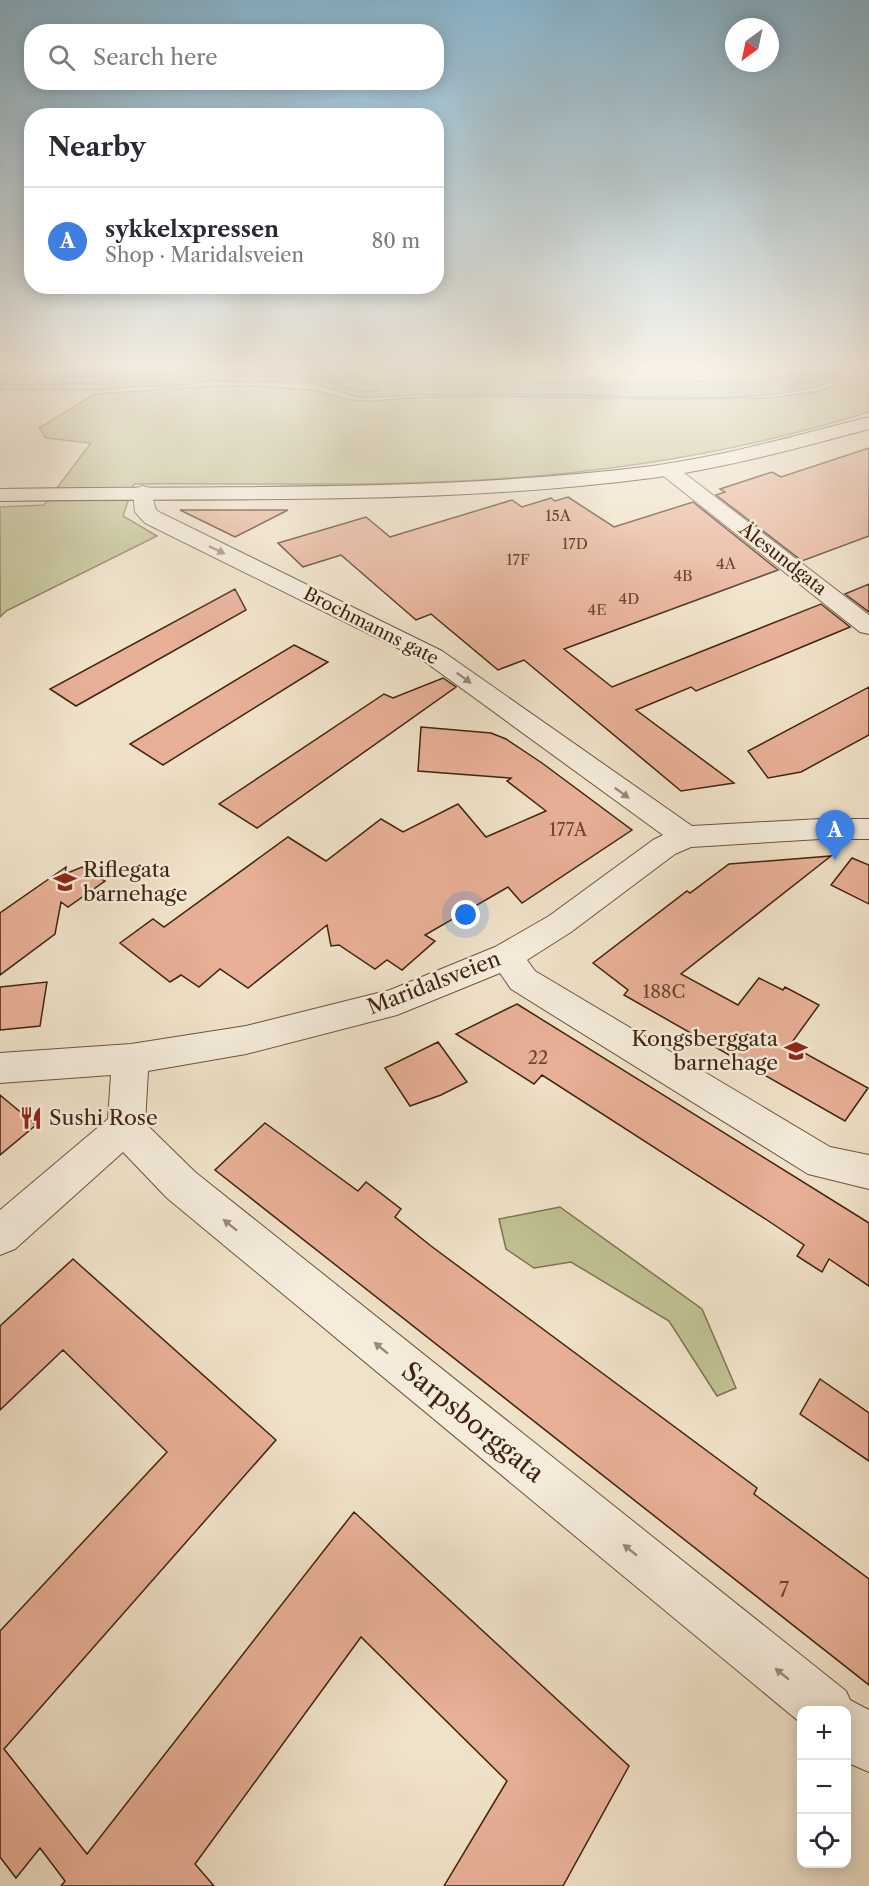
<!DOCTYPE html>
<html lang="en">
<head>
<meta charset="utf-8">
<style>
  body { margin:0; font-family:"Libre Caslon Text",serif; background:#f7f7f7; color:#2b2b33 }
  .controls { position:absolute; right:18px; bottom:18px; display:grid; overflow:hidden; border-radius:12px; box-shadow:0 3px 15px #0003 }
  .controls button { width:54px; height:54px; display:grid; place-items:center; padding:0; border:0; border-bottom:2px solid #e1e1e2; background:#fff; color:#2b2b33; font:30px sans-serif }
  .compass { position:absolute; left:725px; top:18px; width:54px; height:54px; border-radius:50%; background:#fff; box-shadow:0 3px 15px #0003; rotate:213deg }
  .you { position:absolute; left:466px; top:915px; width:21px; height:21px; margin:-15px; border:4px solid #fff; border-radius:50%; background:#1a73e8; box-shadow:0 0 0 9px #1a73e833 }
  .badge { display:grid; place-items:center; width:39px; height:39px; border-radius:50%; background:#b45309; color:#fff; font-size:20px; font-weight:700 }
  .pin { position:absolute; translate:-50% -50px; filter:drop-shadow(0 2px 3px #0008) }
  .pin::after { content:''; position:absolute; top:32px; width:21px; height:18px; background:inherit; clip-path:polygon(0 0,100% 0,50% 100%) }
  .list { margin:0; padding:0; list-style:none }
  h2 { display:flex; justify-content:space-between; align-items:center; height:78px; margin:0; padding:0 24px; font-size:26px }
  h2 small { font-size:20px; font-weight:400; color:#7c7c81 }
  .list li { display:grid; grid-template-columns:39px 1fr auto; gap:18px; align-items:center; box-sizing:border-box; height:108px; padding:0 24px; border-top:2px solid #e1e1e2 }
  .list b { display:block; font-size:22px; white-space:nowrap }
  .list p { margin:0; font-size:20px; white-space:nowrap; color:#7c7c81 }
  .list em { font-size:20px; font-style:normal; color:#7c7c81 }
  .icon { flex:none; width:33px; height:33px; fill:none; stroke:currentColor; stroke-width:2; stroke-linecap:round; stroke-linejoin:round }
  .map { position:relative; flex:none; width:869px; height:1886px; overflow:hidden }
  .search { position:absolute; background:#fff; box-shadow:0 3px 15px #0003; left:24px; top:24px; width:420px; height:66px; display:flex; align-items:center; gap:15px; box-sizing:border-box; padding:0 21px; border-radius:24px; color:#7c7c81; font-size:22px }
  .panel { position:absolute; background:#fff; box-shadow:0 3px 15px #0003; left:24px; top:108px; width:420px; height:186px; border-radius:24px }
  .map>svg:first-child { display:block }
  .green { fill:#c0c192; stroke:#807250; stroke-width:1.5 }
  .water { fill:#9abeb3; stroke:#768071; stroke-width:1.5 }
  .lines { fill:none; stroke-linecap:round; stroke-linejoin:round }
  .shore { stroke:#6e7161; stroke-width:1.5 }
  .building { fill:#e8b097; stroke:#41240f; stroke-width:1.5 }
  .street-casing { stroke:#6d543e; stroke-width:2 }
  .secondary-casing { stroke:#41240f; stroke-width:2 }
  .street { fill:#f5ecdc; fill-rule:evenodd }
  .secondary { fill:#f5ecdc; fill-rule:evenodd }
  .oneway { fill:#9b8876 }
  .labels { text-anchor:middle; stroke-width:5; stroke-linejoin:round; paint-order:stroke }
  .far-number-label { font-size:15px; fill:#6b4731 }
  .far-street-label { font-size:18px; fill:#41240f; stroke:#f5ecdc }
  .number-label { font-size:18px; fill:#6b4731 }
  .poi-label { font-size:21px; fill:#41240f; stroke:#f5ecdc; text-anchor:start }
  .street-label { font-size:21px; fill:#41240f; stroke:#f5ecdc }
  .near-number-label { font-size:21px; fill:#6b4731 }
  .near-street-label { font-size:26px; fill:#41240f; stroke:#f5ecdc }
</style>
</head>
<body>
<div class="map">
<svg width="869" height="1886" viewBox="0 0 869 1886">
  <rect width="100%" height="100%" fill="#f0e2c9"/>
  <filter id="stains"><feTurbulence type="fractalNoise" baseFrequency=".00333" numOctaves="4"/><feColorMatrix values="0 0 0 0 .2 0 0 0 0 .09 0 0 0 0 .02 0 0 0 .5 -.17"/></filter>
  <radialGradient id="worn" r=".72"><stop offset=".6" stop-color="#630" stop-opacity="0"/><stop offset="1" stop-color="#630" stop-opacity=".3"/></radialGradient>
  <path class="green" d="M857,370H869V412C747,450 623,471 496,479C376,487 254,483 134,484L123,516L157,536L6,611L0,617V507L44,505L91,443L46,438L39,428L95,394L215,386H256L313,390L350,400L374,401L406,398L483,396L669,399L768,398L820,391L850,379Z
    M560,1207L702,1309L736,1388L717,1396L669,1321L571,1262L534,1268L506,1249L499,1219Z"/>
  <path class="water" d="M68,370H343L359,373L360,379L381,380L446,376L511,381L618,382L757,380L772,378L801,370H855C805,409 637,396 571,395C518,394 465,394 411,395L361,398L312,383L211,381L168,387L139,386L107,390H0V373L27,374Z"/>
  <g class="lines">
    <path class="shore" d="M50,370L48,377L39,380V384L167,381L210,375L302,376L323,380L355,391H379L377,386L354,381L347,370
      M57,370L60,377L167,374L188,370
      M802,370L801,375L795,380L797,384L826,378L845,370"/>
  </g>
  <path class="building" d="M869,448V536L802,561L716,495L725,492L720,489L772,472L781,477Z
    M568,497L614,527L693,502L778,570L564,649L612,687L821,604L850,627L696,691L691,687L636,710L734,783L681,791L524,660L498,670L431,614L416,620L341,555L303,567L278,543L366,517L390,537L512,500L522,507L551,498L555,501Z
    M180,510H288L235,537Z
    M869,584V612L845,594Z
    M235,589L246,610L76,706L50,689Z
    M294,645L328,662L163,765L130,744Z
    M443,678L456,687L257,828L219,804L384,694L393,698Z
    M869,687V735L801,772L768,778L748,751Z
    M421,727L491,733L506,739L542,763L632,830L522,903L508,887L425,935L435,941L402,970L387,960L375,969L339,945L331,946L327,925L248,988L220,969L199,987L181,975L170,982L120,943L153,919L164,927L288,837L326,861L381,819L403,832L458,804L486,837L546,811L507,781L511,778L418,771Z
    M831,856L681,974L738,1005L759,978L783,990L785,987L819,1005L790,1045L868,1088L845,1121L624,995L628,990L593,963L687,891L690,893L729,864Z
    M852,858L869,865V904L831,885Z
    M66,867L65,874L82,867L105,881L68,907L61,902L55,934L0,975V913Z
    M47,982L40,1026L0,1030V987Z
    M517,1004L869,1223V1286L829,1259L822,1272L797,1256L804,1245L767,1220L542,1075L534,1084L456,1034Z
    M438,1042L467,1082L441,1095L410,1106L385,1068Z
    M0,1095L36,1125L0,1155Z
    M265,1123L358,1191L366,1182L401,1209L395,1217L431,1246L757,1488L754,1494L869,1579V1685L215,1170Z
    M73,1259L276,1440L4,1749L87,1854L354,1512L629,1766L563,1886H444L507,1781L361,1637L195,1864L214,1886H61L65,1881L40,1848L16,1878L0,1857V1631L167,1452L63,1350L0,1410V1326Z
    M820,1379L869,1413V1461L800,1414Z"/>
  <g class="lines">
    <g class="street-casing">
      <path id="street" d="M668,464L675,466L869,615V634L860,632L661,474L658,470L661,466Z
        M143,486L150,488L156,510L161,513L442,651L692,826L820,819H869V839H820L691,847L675,854L571,932L527,960L535,971L830,1147L869,1155V1189L808,1174L511,989L500,973L397,1015L246,1054L148,1071L145,1123L195,1172L846,1691L850,1700L869,1710V1772L846,1762V1710H802V1724L167,1198L123,1152L15,1249L0,1255V1210L108,1119L111,1075L0,1083V1053L131,1044L246,1026L390,990L495,947L549,916L653,840L663,835L424,661L145,523L135,512L133,492L136,488Z"/>
    </g>
    <g class="secondary-casing">
      <path id="secondary" d="M869,417V429C798,448 726,468 652,478C436,506 218,497 0,501V489C218,485 436,493 652,466C726,456 797,435 869,417Z"/>
    </g>
    <use href="#street" class="street"/>
    <use href="#secondary" class="secondary"/>
  </g>
  <defs><path id="oneway-solid" d="M-6-.8H1V-3.2L6.5 0L1 3.2V.8H-6Z" transform="scale(1.5)"/></defs>
  <g class="oneway">
    <use href="#oneway-solid" transform="translate(217 550) rotate(26)"/>
    <use href="#oneway-solid" transform="translate(464 678) rotate(36)"/>
    <use href="#oneway-solid" transform="translate(622 793) rotate(36)"/>
    <use href="#oneway-solid" transform="translate(230 1225) rotate(-141)"/>
    <use href="#oneway-solid" transform="translate(381 1348) rotate(-141)"/>
    <use href="#oneway-solid" transform="translate(630 1550) rotate(-141)"/>
    <use href="#oneway-solid" transform="translate(782 1674) rotate(-141)"/>
  </g>
  <linearGradient id="sky" x2="0" y2="1"><stop stop-color="#89b8d3"/><stop offset="0.58" stop-color="#f8f2e7"/><stop offset="1" stop-color="#f8f2e7" stop-opacity="0"/></linearGradient>
  <rect width="869" height="634" fill="url(#sky)"/>
  <defs>
    <g id="school-bare" transform="scale(1.8)"><path d="M0-5L7-2L0 1L-7-2ZM-4 1L0 2.5L4 1V4Q0 6-4 4Z" fill="#8f2418" stroke="#f5ecdc" stroke-width="2.5" paint-order="stroke"/></g>
    <g id="restaurant-bare" transform="scale(1.8)"><path d="M-5-6h1v4h1v-4h1v4h1v-4h1v5L-1.5 .5V6h-2V.5L-5-1ZM5-6V6H3V1.5H1.5Q1.5-4 5-6Z" fill="#8f2418" stroke="#f5ecdc" stroke-width="2.5" paint-order="stroke"/></g>
  </defs>
  <g fill-rule="evenodd">
    <use href="#school-bare" x="65" y="882"/>
    <use href="#school-bare" x="796" y="1051"/>
    <use href="#restaurant-bare" x="31" y="1118"/>
  </g>
  <g class="labels">
    <g class="far-number-label">
      <text x="558" y="521">15A</text>
      <text x="575" y="549">17D</text>
      <text x="518" y="565">17F</text>
      <text x="726" y="569">4A</text>
      <text x="683" y="581">4B</text>
      <text x="629" y="604">4D</text>
      <text x="597" y="615">4E</text>
    </g>
    <g class="far-street-label">
      <text transform="translate(783 559) rotate(38)" y="6">Ålesundgata</text>
      <text transform="translate(371 626) rotate(27)" y="6">Brochmanns gate</text>
    </g>
    <g class="number-label">
      <text x="568" y="836">177A</text>
      <text x="664" y="998">188C</text>
      <text x="538" y="1064">22</text>
    </g>
    <g class="poi-label">
      <text x="83" y="877">Riflegata<tspan x="83" dy="24">barnehage</tspan></text>
      <text x="778" y="1046" text-anchor="end">Kongsberggata<tspan x="778" dy="24">barnehage</tspan></text>
      <text x="49" y="1125">Sushi Rose</text>
    </g>
    <g class="street-label">
      <text transform="translate(434 983) rotate(-21)" y="7">Maridalsveien</text>
    </g>
    <g class="near-number-label">
      <text x="784" y="1597">7</text>
    </g>
    <g class="near-street-label">
      <text transform="translate(473 1422) rotate(39)" y="9">Sarpsborggata</text>
    </g>
  </g>
  <rect width="100%" height="100%" filter="url(#stains)"/>
  <rect width="100%" height="100%" fill="url(#worn)"/>
</svg>
<div class="controls">
<button>+</button>
<button>−</button>
<button><svg class="icon" aria-label="locate" viewBox="0 0 24 24"><circle cx="12" cy="12" r="6"/><path d="M12 2v4M12 18v4M2 12h4M18 12h4"/></svg></button>
</div>
<svg class="compass" viewBox="-18 -18 36 36"><path d="M0-13l5 13h-10z" fill="#e53935"/><path d="M0 13l5-13h-10z" fill="#7c7c81"/></svg>
<div class="you"></div>
<div class="pin badge" style="left:835px;top:860px;background:#3f7fe0">A</div>
<div class="search"><svg class="icon" aria-label="search" viewBox="0 0 24 24"><circle cx="10" cy="10" r="6"/><path d="M15 15l6 6"/></svg>Search here</div>
<section class="panel">
<h2>Nearby<small></small></h2>
<ul class="list">
<li><span class="badge" style="background:#3f7fe0">A</span><div><b>sykkelxpressen</b><p>Shop · Maridalsveien</p></div><em>80 m</em></li>
</ul>
</section>
</div>
</body>
</html>
